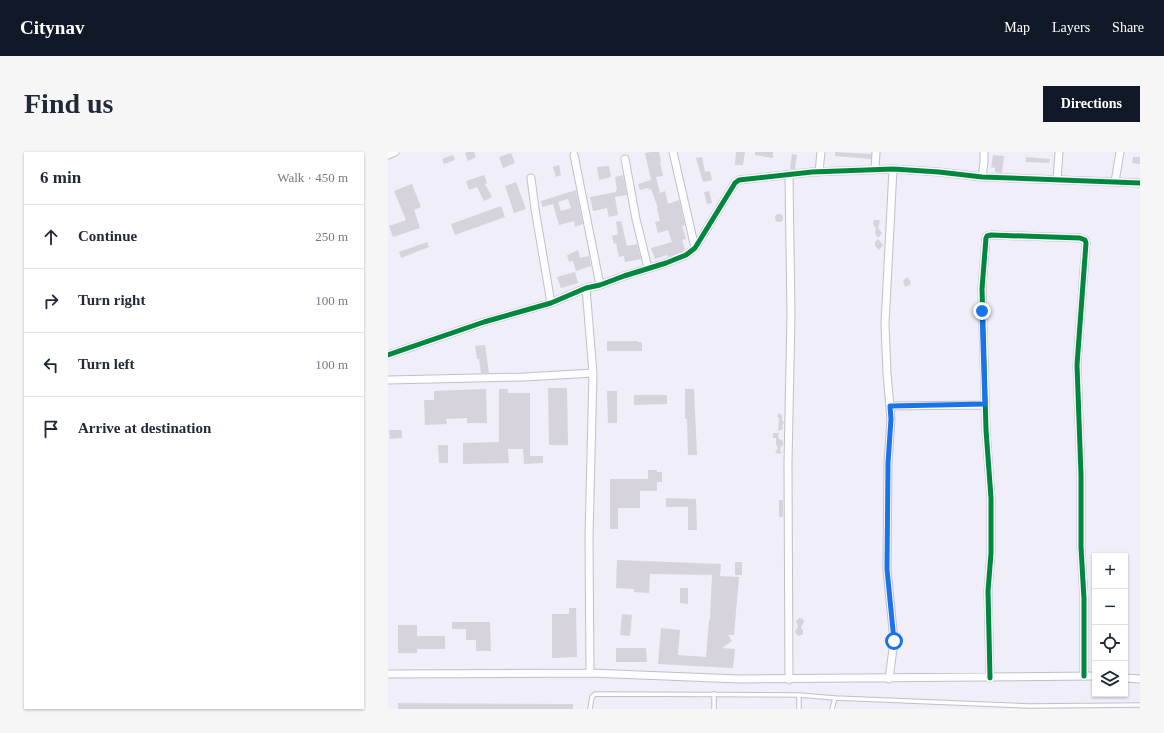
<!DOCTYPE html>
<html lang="en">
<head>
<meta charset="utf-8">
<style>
  body { margin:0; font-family:"Times New Roman",serif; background:#f6f6f7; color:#1f2937 }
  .controls { position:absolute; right:12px; bottom:12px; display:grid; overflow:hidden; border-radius:0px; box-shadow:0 1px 3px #0004 }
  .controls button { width:36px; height:36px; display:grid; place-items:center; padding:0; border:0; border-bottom:1px solid #e0e1e3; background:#fff; color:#1f2937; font:20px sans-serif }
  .stop { position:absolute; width:12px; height:12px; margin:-9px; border:3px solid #1a73e8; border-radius:50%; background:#fff }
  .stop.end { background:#1a73e8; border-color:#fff; box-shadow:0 1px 4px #0008 }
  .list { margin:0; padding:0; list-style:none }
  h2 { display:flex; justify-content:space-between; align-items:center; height:52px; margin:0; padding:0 16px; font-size:17px }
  h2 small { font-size:13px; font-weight:400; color:#747a83 }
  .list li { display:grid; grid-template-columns:26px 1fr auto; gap:12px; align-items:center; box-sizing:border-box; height:64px; padding:0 16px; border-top:1px solid #e0e1e3 }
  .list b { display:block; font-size:15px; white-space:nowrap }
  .list em { font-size:13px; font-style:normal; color:#747a83 }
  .icon { flex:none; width:22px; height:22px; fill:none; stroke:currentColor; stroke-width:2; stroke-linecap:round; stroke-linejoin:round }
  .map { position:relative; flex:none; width:752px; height:557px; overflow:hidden; border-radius:0px }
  header { display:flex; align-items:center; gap:24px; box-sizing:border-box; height:56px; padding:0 20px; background:#111827; color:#fff }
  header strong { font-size:19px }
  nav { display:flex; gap:22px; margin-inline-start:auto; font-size:14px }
  .intro { display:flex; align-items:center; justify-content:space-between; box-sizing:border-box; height:96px; padding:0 24px }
  h1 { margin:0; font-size:28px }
  .button { padding:10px 18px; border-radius:0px; background:#111827; color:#fff; font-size:14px; font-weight:700 }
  main { display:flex; gap:24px; padding:0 24px }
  aside { flex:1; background:#fff; border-radius:0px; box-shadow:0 1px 3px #0004 }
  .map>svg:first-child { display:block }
  .building { fill:#d7d3dc; fill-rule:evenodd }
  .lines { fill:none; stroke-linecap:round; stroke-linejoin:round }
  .lane-casing { stroke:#c1c0c9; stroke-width:5.5 }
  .street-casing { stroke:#c1c0c9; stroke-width:9 }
  .lane { stroke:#fdfcfe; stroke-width:3.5 }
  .street { stroke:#fdfcfe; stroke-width:7 }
  .cycleway-casing { stroke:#f9f9ff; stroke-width:8 }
  .cycleway { stroke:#00873e; stroke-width:5 }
  .route { stroke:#1a73e8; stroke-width:5 }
</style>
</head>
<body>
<header>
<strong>Citynav</strong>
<nav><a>Map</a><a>Layers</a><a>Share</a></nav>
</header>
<div class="intro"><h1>Find us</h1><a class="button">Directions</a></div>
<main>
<aside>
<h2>6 min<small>Walk · 450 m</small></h2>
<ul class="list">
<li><svg class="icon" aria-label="ahead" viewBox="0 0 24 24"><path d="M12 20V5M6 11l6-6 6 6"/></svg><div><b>Continue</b></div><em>250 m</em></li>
<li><svg class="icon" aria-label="right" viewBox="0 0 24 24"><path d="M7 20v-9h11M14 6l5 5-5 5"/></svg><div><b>Turn right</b></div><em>100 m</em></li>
<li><svg class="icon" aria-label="left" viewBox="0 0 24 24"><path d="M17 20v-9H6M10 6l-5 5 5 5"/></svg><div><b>Turn left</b></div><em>100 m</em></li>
<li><svg class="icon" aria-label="arrive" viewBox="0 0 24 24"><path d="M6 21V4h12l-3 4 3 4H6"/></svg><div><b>Arrive at destination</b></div></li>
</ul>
</aside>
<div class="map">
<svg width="752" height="557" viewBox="0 0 752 557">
  <rect width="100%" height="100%" fill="#f0eef8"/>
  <path class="building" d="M80,0H86L88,5L80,9L77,1Z
    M263,0H271L273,10H272L275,24L268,25L272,41L277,39L280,52L291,48L297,73L294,74L298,87L294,88L297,97L295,99L280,105L279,103L267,107L263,96L284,90L280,78L270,81L267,70L272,69L269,57L270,56L263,37L261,38L260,36L252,38L250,32L263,28L257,1Z
    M348,0H357L355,13H347Z
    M367,0H385V6L367,3Z
    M447,0L483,2V7L447,4Z
    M123,1L127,11L115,16L111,5Z
    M404,2L409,3L407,17H402Z
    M65,3L67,8L56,12L54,7Z
    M605,3L616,4L614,21L607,20V16L603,15Z
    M314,5L317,20L322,19L324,28L315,30L308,6Z
    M638,5L662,7L661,11L638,10Z
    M745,5H752V12L744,11Z
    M171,13L173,23L168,25L165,15Z
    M221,14L223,25L211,28L209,15Z
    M96,23L99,31L97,32L104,45L96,49L89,35L81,38L78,29Z
    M235,23L239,43L227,45L230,63L221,65L219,56L205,59L202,45L228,40V38H229L227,25Z
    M128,30L138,57L126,61L117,34Z
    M24,32L33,55L26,58L32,76L5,85L1,74L18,68L6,39Z
    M188,38L195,72L187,75L186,69L171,73L165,52L154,55L153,49ZM180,47L183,56L173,59L170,50Z
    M321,39L324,51L319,52L316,40Z
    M113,54L117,65L67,83L63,72Z
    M387 66a4 4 0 1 1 8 0a4 4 0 1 1-8 0Z
    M486,68H492L490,76L494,81L490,86L487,81L488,76L485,72Z
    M233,69L239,94L249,92L253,107L237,110L236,104L231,105L228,91L226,92L224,84L230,82L228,70Z
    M490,87L495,93L491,98L487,94V90Z
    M39,90L41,95L13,106L11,100Z
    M190,98L192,106L201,104L203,114L188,119L185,109L181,110L179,103Z
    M187,120L190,131L173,136L169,125Z
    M519,125L523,130L522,133L517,135L515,129Z
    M219,189H250V190H254V199H219Z
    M97,193L101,221H93L91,207H89L87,194Z
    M160,236H179L180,293H161Z
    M98,237L99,271H79V266L58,267L59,272L37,273L36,248H46V239Z
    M111,237H120V241H142V304H155V311L136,312L135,297H120L121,311L75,312V291L111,290Z
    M297,237H306L309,303H300L299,267H297Z
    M219,239H229V271H220Z
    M246,243H279V252L246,253Z
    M391,261L394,263V268L396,270L394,274L395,277L390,279L391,267L389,264Z
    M1,278H14V286L2,287Z
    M385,281H391L390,286L395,289V293L392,296L393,302L387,301L390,296L388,292V286H385Z
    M50,293H60V311H51Z
    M260,318H269V320H274V330H269V339H252V356H230V377H222V327H260Z
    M278,346L308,347L309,378H300V355H278Z
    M391,348H395V365H391Z
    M229,408L333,412L332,424L351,425L346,483H340L344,489L334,496L347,497L345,516L270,512L273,476L292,478L290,503L318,505L321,468H322L324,423L262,422L261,441L246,440V437L228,436Z
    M347,410H354V423H347Z
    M292,436H300V452L292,451Z
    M181,456H188L189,505L164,506V462H181Z
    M234,462L244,463L242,484L232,483Z
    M411,466L415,467L416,470L413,475L415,479V482L411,484L408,482L407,479L410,475L408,469Z
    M64,470H102L103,499H88V488H78V477H64Z
    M10,473H29V484H57V497H29V501H10Z
    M228,496H258L259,510H228Z
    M10,551L185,552V557H10Z"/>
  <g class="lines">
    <g class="lane-casing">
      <path id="lane" d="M326,542V557
        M411,543V557
        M202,557L204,545L207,542L411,543L447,546L641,554L752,553
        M444,557L447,546"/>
    </g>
    <g class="street-casing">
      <path id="street" d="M285,0L307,96
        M0,3L7,0
        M186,3L212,133
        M237,7L248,67L260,116
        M487,18L488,0
        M431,20L433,0
        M594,25L596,10V0
        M143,26L147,57L163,151
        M669,28L671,0
        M727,30L732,0
        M198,136L205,221L201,385L202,521
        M0,203L96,170L163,151L198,136L212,133L236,124L278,111L298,103L307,96L347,31L351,28L424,20L505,17L551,20L594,25L752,31
        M0,228L136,225L205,221
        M502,254L597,253
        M0,522L202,521L351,527L707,524
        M602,526L600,439L603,401V346L598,278L594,137L598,86L599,84L603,83L692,86L697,88L698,91L689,213L693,323V395L696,447V524
        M737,526L752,527
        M501,527L506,489L499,417L500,311L503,267L499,221L497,172L505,17
        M401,528L400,311L403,163L401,24"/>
    </g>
    <use href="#lane" class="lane"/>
    <use href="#street" class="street"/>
    <g class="cycleway-casing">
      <path id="cycleway" d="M0,203L96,170L163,151L198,136L212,133L236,124L278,111L298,103L307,96L347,31L351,28L424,20L505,17L551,20L594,25L752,31
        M602,526L600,439L603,401V346L598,278L594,137L598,86L599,84L603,83L692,86L697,88L698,91L689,213L693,323V395L696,447V524"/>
    </g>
    <use href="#cycleway" class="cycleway"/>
  </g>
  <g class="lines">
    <path class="route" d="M506,489L499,417L500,311L503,267L502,254L597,252L594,159"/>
  </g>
</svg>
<div class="controls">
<button>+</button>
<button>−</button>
<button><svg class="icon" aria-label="locate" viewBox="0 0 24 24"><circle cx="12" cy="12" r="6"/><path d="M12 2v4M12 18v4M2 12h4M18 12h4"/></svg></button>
<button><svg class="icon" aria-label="layers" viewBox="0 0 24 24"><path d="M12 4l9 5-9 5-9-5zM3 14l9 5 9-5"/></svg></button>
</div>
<div class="stop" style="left:506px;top:489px"></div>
<div class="stop end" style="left:594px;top:159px"></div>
</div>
</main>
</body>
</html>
